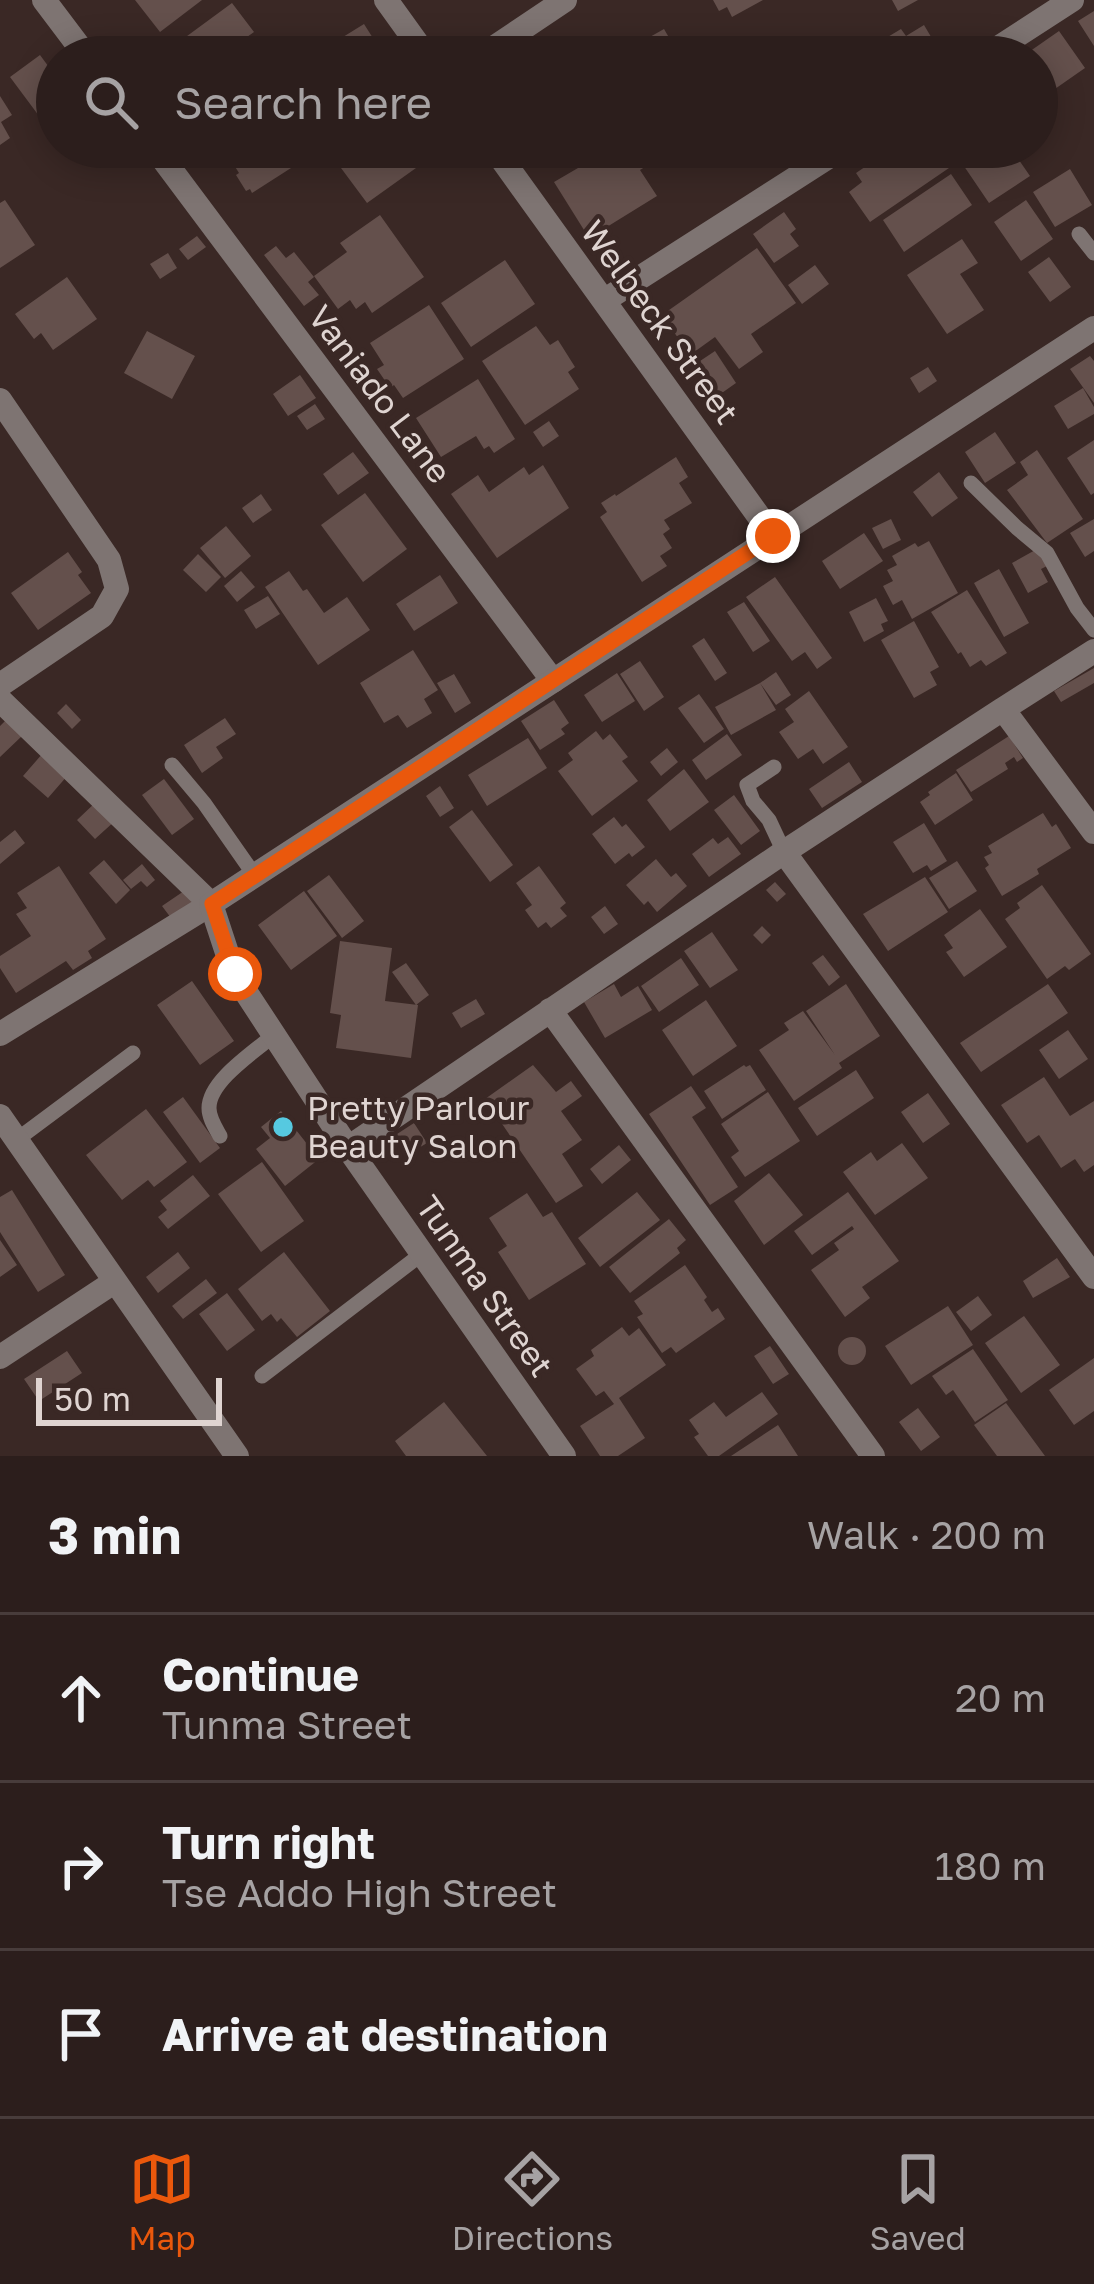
<!DOCTYPE html>
<html lang="en">
<head>
<meta charset="utf-8">
<style>
  body { margin:0; font-family:"Golos Text",sans-serif; background:#342725; color:#f1f3f6 }
  .scale { position:absolute; left:36px; bottom:30px; width:186px; box-sizing:border-box; padding-left:12px; border:6px solid #dfd4d1; border-top:0; font-size:33px; line-height:42px; white-space:nowrap; color:#dfd4d1; -webkit-text-stroke:9px #3a2825; paint-order:stroke }
  .stop { position:absolute; width:36px; height:36px; margin:-27px; border:9px solid #ea580c; border-radius:50%; background:#fff }
  .stop.end { background:#ea580c; border-color:#fff; box-shadow:0 3px 12px #0008 }
  .list { margin:0; padding:0; list-style:none }
  h2 { display:flex; justify-content:space-between; align-items:center; height:156px; margin:0; padding:0 48px; font-size:51px }
  h2 small { font-size:39px; font-weight:400; color:#a6a2a3 }
  .list li { display:grid; grid-template-columns:78px 1fr auto; gap:36px; align-items:center; box-sizing:border-box; height:168px; padding:0 48px; border-top:3px solid #483c3b }
  .list b { display:block; font-size:45px; white-space:nowrap }
  .list p { margin:0; font-size:39px; white-space:nowrap; color:#a6a2a3 }
  .list em { font-size:39px; font-style:normal; color:#a6a2a3 }
  .icon { flex:none; width:66px; height:66px; fill:none; stroke:currentColor; stroke-width:2; stroke-linecap:round; stroke-linejoin:round }
  .map { position:relative; flex:none; width:1094px; height:1456px; overflow:hidden }
  .search { position:absolute; background:#2c1e1c; box-shadow:0 6px 30px #0003; left:36px; right:36px; top:36px; height:132px; display:flex; align-items:center; gap:30px; box-sizing:border-box; padding:0 42px; border-radius:66px; color:#a6a2a3; font-size:45px }
  .sheet { height:660px; background:#2c1e1c }
  nav { display:flex; justify-content:space-around; align-items:center; box-sizing:border-box; height:168px; border-top:3px solid #483c3b; background:#2c1e1c; font-size:33px; color:#a6a2a3 }
  nav a { display:grid; justify-items:center; gap:6px }
  nav .on { color:#ea580c }
  .map>svg:first-child { display:block }
  .building { fill:#64504c }
  .lines { fill:none; stroke-linecap:round; stroke-linejoin:round }
  .service { stroke:#7e7472; stroke-width:15 }
  .minor { stroke:#7e7472; stroke-width:24 }
  .tertiary { stroke:#7e7472; stroke-width:24 }
  .route { stroke:#ea580c; stroke-width:15 }
  .poi-dot { fill:#56c9e0; stroke:#3a2825; stroke-width:4.5 }
  .labels { text-anchor:middle; stroke-width:9; stroke-linejoin:round; paint-order:stroke }
  .street-label { font-size:33px; fill:#dfd4d1; stroke:#3a2825 }
  .poi-label { font-size:33px; fill:#dfd4d1; stroke:#3a2825; text-anchor:start }
</style>
</head>
<body>
<div class="map">
<svg width="1094" height="1456" viewBox="0 0 1094 1456">
  <rect width="100%" height="100%" fill="#3a2825"/>
  <path class="building" d="M135,0H202L160,32Z
    M713,0H763L732,17L727,7L719,11Z
    M892,0H918L898,11Z
    M232,3L254,32L219,57H197L183,39Z
    M1094,11V46L1078,21Z
    M364,24L385,57H338L330,45Z
    M924,25L943,57H862L878,48L876,44L901,29L906,36Z
    M664,29L675,48L665,54L667,57H616L634,47L637,54L646,49L641,42Z
    M1059,31L1085,68L1042,98L1037,92V57H1028L1026,54Z
    M248,38L265,57H226Z
    M179,44L188,57H160Z
    M40,55L57,78V86L49,92L57,103V109L42,120L10,77Z
    M0,96L12,115L1,122L10,138L0,145Z
    M245,147H313L316,152L252,193L250,189L246,191L236,175L239,173L229,157Z
    M348,147H422L430,158L367,203L341,168L356,158Z
    M443,147H474L477,151L456,166Z
    M536,147H569L573,154L550,168Z
    M597,147L602,154L613,147H648L656,160L640,170L657,196L589,238L554,182L578,168L573,162Z
    M894,147H935L949,168L870,222L849,192L862,182L856,173Z
    M951,147H1010L1030,176L989,203Z
    M1070,169L1092,205L1055,227L1033,192Z
    M951,174L972,205L904,252L883,220Z
    M5,200L35,245L0,268V203Z
    M1026,200L1053,239L1021,261L994,222Z
    M784,212L796,229L790,234L799,246L774,263L753,234Z
    M380,215L424,277L372,313L365,302L356,309L350,300L338,309L314,276L347,252L340,243Z
    M197,236L206,247L188,260L179,249Z
    M962,239L978,263L960,274L984,310L947,334L907,275Z
    M276,246L286,258L294,252L314,277L308,282L319,295L304,306L264,255Z
    M757,248L796,303L751,334L763,352L739,369L715,337L690,355L662,315Z
    M168,253L177,268L160,279L150,264Z
    M1049,257L1071,287L1050,302L1028,272Z
    M505,260L535,304L471,347L441,303Z
    M815,265L829,284L802,304L788,285Z
    M67,277L97,319L53,350L41,333L34,339L15,314Z
    M429,305L464,359L403,398L394,385L390,388L377,369L384,365L370,343Z
    M536,326L550,345L558,340L575,367L568,372L579,389L525,425L482,361Z
    M147,331L195,356L172,399L124,373Z
    M715,351L736,383L719,395L697,363Z
    M1090,356L1094,361V403L1070,369Z
    M928,367L937,381L919,393L910,378Z
    M300,375L316,398L288,416L273,394Z
    M478,379L515,439L494,453L489,446L484,449L476,436L441,457L416,418Z
    M1083,388L1094,407V414L1068,429L1054,406Z
    M315,404L325,419L307,430L297,416Z
    M549,421L559,436L543,447L533,432Z
    M995,432L1016,463L985,483L965,452Z
    M1094,440V493L1091,495L1067,458Z
    M1037,450L1083,519L1047,543L1007,490L1028,475L1020,462Z
    M353,452L369,473L338,495L323,474Z
    M676,457L688,477L679,483L692,503L664,520L670,529L663,534L672,548L660,556L667,566L642,582L600,517L607,512L601,503L615,494L616,496Z
    M543,465L569,508L497,558L451,494L478,475L489,492L524,467L529,475Z
    M939,472L958,498L932,517L913,492Z
    M365,493L407,549L363,582L321,525Z
    M261,494L272,510L253,523L242,508Z
    M891,519L901,540L883,549L872,528Z
    M1094,519V551L1085,557L1070,533Z
    M226,526L251,556L225,578L200,548Z
    M864,533L883,561L840,589L822,561Z
    M929,541L958,593L912,619L902,600L893,605L883,586L893,581L887,570L897,565L892,556L915,543L918,547Z
    M1037,549L1047,566L1041,569L1048,582L1028,593L1012,563Z
    M68,552L82,572L78,575L91,593L38,630L11,593Z
    M198,554L221,577L206,592L183,570Z
    M999,569L1029,623L1004,637L974,583Z
    M241,571L255,587L237,602L224,586Z
    M289,571L303,591L307,589L324,613L347,597L370,630L318,665L265,587Z
    M440,575L458,603L414,631L396,604Z
    M775,577L832,658L817,669L805,652L792,661L746,597Z
    M967,590L1007,653L986,666L981,660L970,667L961,652L958,654L931,612Z
    M268,596L280,614L256,629L244,610Z
    M876,598L888,621L881,624L884,631L864,642L849,612Z
    M744,602L770,641L753,652L727,612Z
    M914,621L939,667L930,672L937,685L914,698L881,640Z
    M704,638L727,673L715,681L692,646Z
    M413,650L438,690L424,699L432,713L407,728L398,715L384,723L360,683Z
    M640,661L664,697L644,711L620,674Z
    M1094,668V683L1061,702L1054,691Z
    M776,672L791,695L776,705L760,683Z
    M617,673L635,701L602,722L584,695Z
    M454,674L471,703L455,713L437,683Z
    M760,683L776,710L731,735L715,707Z
    M809,691L848,747L823,764L813,749L798,759L779,732L794,722L785,709Z
    M699,694L724,729L704,743L678,708Z
    M554,700L569,723L561,729L565,734L540,750L521,721Z
    M66,704L81,720L72,729L57,713Z
    M225,718L236,734L216,747L223,758L202,773L184,745Z
    M6,720L22,736L0,757V726Z
    M596,731L603,740L610,734L628,757L622,761L638,781L592,816L558,771L573,760L568,753Z
    M727,734L742,755L706,780L692,760Z
    M1009,736L1023,758L1017,762L1014,757L1005,763L1008,769L971,792L956,770Z
    M528,738L547,768L487,806L468,775Z
    M667,748L678,762L661,776L650,762Z
    M43,753L68,775L48,798L23,776Z
    M849,762L862,782L822,808L809,789Z
    M684,769L709,802L670,831L647,800Z
    M956,773L973,800L935,825L920,802L930,795L928,792Z
    M164,779L194,819L172,835L142,795Z
    M440,786L454,808L440,817L426,796Z
    M734,795L760,831L741,845L714,810Z
    M97,801L116,820L95,839L77,820Z
    M472,810L513,865L490,882L449,827Z
    M1043,813L1052,827L1056,824L1071,848L1037,869L1039,874L1002,896L985,868L989,865L984,857L992,853L988,846Z
    M614,817L622,827L626,824L645,847L632,857L629,853L615,864L592,834Z
    M924,823L947,861L931,871L927,865L913,873L893,842Z
    M15,830L25,843L0,864V842Z
    M728,837L741,854L709,877L692,854L713,838L718,844Z
    M656,859L671,877L676,873L687,886L657,912L648,901L644,905L626,885Z
    M104,860L130,890L116,904L89,873Z
    M957,861L977,891L949,909L929,878Z
    M142,864L155,880L147,887L141,881L131,889L123,880Z
    M59,866L106,939L88,951L92,958L73,970L66,961L16,993L0,968V956L31,936L16,914L27,908L17,893Z
    M539,866L566,903L560,908L567,916L551,928L546,922L538,928L525,910L532,905L516,883Z
    M329,875L364,921L342,938L307,891Z
    M925,877L948,912L888,951L863,914Z
    M775,882L786,894L777,902L766,890Z
    M1042,885L1091,954L1069,970L1065,966L1047,979L1005,919L1020,908L1017,903Z
    M184,891L193,903L171,918L162,906Z
    M304,891L337,936L291,970L258,925Z
    M605,906L618,924L604,934L591,917Z
    M980,909L1007,947L964,977L946,952L953,948L944,935Z
    M762,926L771,935L762,944L753,935Z
    M712,932L738,970L710,988L684,951Z
    M340,941L392,948L385,1001L418,1005L411,1058L336,1048L341,1015L330,1013Z
    M823,955L840,977L829,986L812,963Z
    M681,958L699,985L659,1012L641,986Z
    M406,963L429,995L416,1005L392,972Z
    M192,981L234,1041L200,1065L157,1005Z
    M614,984L621,997L638,986L652,1010L605,1038L584,1002Z
    M846,984L880,1036L839,1063L842,1068L794,1101L759,1050L789,1030L784,1023L803,1011L835,1055L806,1011Z
    M1048,984L1068,1013L981,1072L960,1043Z
    M476,999L485,1014L461,1028L452,1013Z
    M706,1000L737,1046L693,1076L662,1030Z
    M1068,1030L1088,1059L1059,1079L1039,1050Z
    M533,1065L556,1092L571,1081L582,1096L561,1111L582,1140L562,1154L583,1186L556,1203L485,1099Z
    M744,1065L746,1067L750,1065L766,1090L722,1119L704,1091Z
    M856,1070L874,1098L817,1136L798,1108Z
    M1044,1077L1070,1116L1094,1101V1165L1084,1172L1075,1159L1061,1168L1039,1135L1027,1143L1001,1105Z
    M691,1086L706,1108L692,1117L738,1187L710,1205L649,1114Z
    M768,1092L800,1141L745,1177L731,1157L739,1151L721,1124Z
    M928,1093L950,1124L923,1143L901,1112Z
    M183,1097L220,1148L200,1163L163,1112Z
    M146,1109L187,1162L154,1187L148,1180L122,1200L86,1155Z
    M281,1111L319,1159L285,1186L256,1149L270,1138L261,1127Z
    M414,1123L427,1143L407,1155L394,1136Z
    M902,1143L928,1178L875,1215L843,1172L871,1152L877,1161Z
    M619,1145L631,1160L602,1184L590,1169Z
    M262,1162L304,1221L261,1252L218,1194Z
    M769,1173L803,1215L764,1245L734,1201Z
    M193,1175L210,1196L168,1229L158,1217L167,1210L160,1201Z
    M12,1190L65,1275L38,1292L0,1232V1197Z
    M637,1192L660,1220L600,1267L578,1238Z
    M848,1192L899,1261L862,1287L870,1298L845,1317L811,1270L839,1250L834,1243L854,1229L852,1226L812,1255L794,1231Z
    M527,1193L543,1217L552,1212L586,1264L529,1300L498,1252L507,1246L489,1218Z
    M669,1219L686,1240L677,1248L680,1253L630,1293L609,1267Z
    M0,1240L17,1265L0,1277Z
    M178,1252L190,1268L158,1293L146,1277Z
    M284,1252L330,1311L297,1337L281,1318L277,1322L271,1314L262,1321L238,1289Z
    M1057,1258L1070,1277L1033,1298L1023,1281Z
    M685,1265L707,1297L704,1300L712,1312L718,1308L725,1319L676,1353L671,1347L662,1353L637,1317L643,1314L634,1301Z
    M206,1279L217,1293L183,1319L172,1306Z
    M227,1293L255,1330L227,1351L199,1314Z
    M978,1296L992,1315L971,1331L956,1312Z
    M948,1306L973,1345L911,1385L885,1346Z
    M1024,1316L1060,1365L1021,1393L985,1343Z
    M622,1327L629,1336L639,1328L666,1365L619,1398L645,1438L618,1456H600L580,1426L614,1404L604,1391L596,1396L576,1369L594,1356L591,1350Z
    M838 1351a14 14 0 1 1 28 0a14 14 0 1 1-28 0Z
    M770,1346L789,1374L773,1384L754,1356Z
    M973,1349L1008,1400L975,1422L953,1390L946,1395L932,1376Z
    M67,1351L82,1373L39,1401L24,1379Z
    M1094,1358V1411L1074,1425L1049,1390Z
    M762,1392L778,1414L719,1456H708L694,1437L699,1434L689,1420L714,1402L726,1417Z
    M444,1402L487,1456H406L395,1441Z
    M1006,1403L1045,1456H997L974,1425Z
    M918,1408L940,1437L921,1451L899,1422Z
    M778,1425L798,1456H731Z"/>
  <g class="lines">
    <path class="service" d="M1079,234L1094,253
      M971,483L1017,528L1047,553L1077,608L1094,630
      M172,765L204,803L255,876
      M774,767L747,785L753,801L769,820L784,852
      M220,1136C215,1127 209,1118 209,1108C209,1081 254,1052 274,1035
      M15,1141L133,1053
      M262,1376L423,1253"/>
    <path class="minor" d="M44,0L87,57
      M386,0L427,57
      M480,57L565,0
      M984,57L1072,0
      M154,147L553,681
      M493,147L773,536
      M605,300L844,147
      M0,400L109,560L117,589L102,616L0,685
      M0,700L211,904L0,1034
      M1003,709L1094,651
      M784,852L1094,1277
      M550,1010L873,1456
      M0,1116L237,1456
      M348,1148L784,852L1003,709L1094,832
      M0,1357L114,1282"/>
    <path class="tertiary" d="M564,1456L348,1148L234,974L211,904L1094,328"/>
  </g>
  <g class="lines">
    <path class="route" d="M235,974L212,904L773,536"/>
  </g>
  <circle class="poi-dot" cx="283" cy="1127" r="12"/>
  <g class="labels">
    <g class="street-label">
      <text transform="translate(660 322) rotate(54)" y="12">Welbeck Street</text>
      <text transform="translate(380 394) rotate(53)" y="12">Vaniado Lane</text>
      <text transform="translate(485 1286) rotate(55)" y="12">Tunma Street</text>
    </g>
    <g class="poi-label">
      <text x="307" y="1120">Pretty Parlour<tspan x="307" dy="38">Beauty Salon</tspan></text>
    </g>
  </g>
</svg>
<div class="scale">50 m</div>
<div class="stop" style="left:235px;top:974px"></div>
<div class="stop end" style="left:773px;top:536px"></div>
<div class="search"><svg class="icon" aria-label="search" viewBox="0 0 24 24"><circle cx="10" cy="10" r="6"/><path d="M15 15l6 6"/></svg>Search here</div>
</div>
<section class="sheet">
<h2>3 min<small>Walk · 200 m</small></h2>
<ul class="list">
<li><svg class="icon" aria-label="ahead" viewBox="0 0 24 24"><path d="M12 20V5M6 11l6-6 6 6"/></svg><div><b>Continue</b><p>Tunma Street</p></div><em>20 m</em></li>
<li><svg class="icon" aria-label="right" viewBox="0 0 24 24"><path d="M7 20v-9h11M14 6l5 5-5 5"/></svg><div><b>Turn right</b><p>Tse Addo High Street</p></div><em>180 m</em></li>
<li><svg class="icon" aria-label="arrive" viewBox="0 0 24 24"><path d="M6 21V4h12l-3 4 3 4H6"/></svg><div><b>Arrive at destination</b></div></li>
</ul>
</section>
<nav>
<a class="on"><svg class="icon" aria-label="map" viewBox="0 0 24 24"><path d="M3 6l6-2 6 2 6-2v14l-6 2-6-2-6 2zM9 4v14M15 6v14"/></svg>Map</a>
<a><svg class="icon" aria-label="directions" viewBox="0 0 24 24"><path d="M12 3l9 9-9 9-9-9zM9 14v-3h6M13 9l2 2-2 2"/></svg>Directions</a>
<a><svg class="icon" aria-label="saved" viewBox="0 0 24 24"><path d="M7 4h10v16l-5-4-5 4z"/></svg>Saved</a>
</nav>
</body>
</html>
